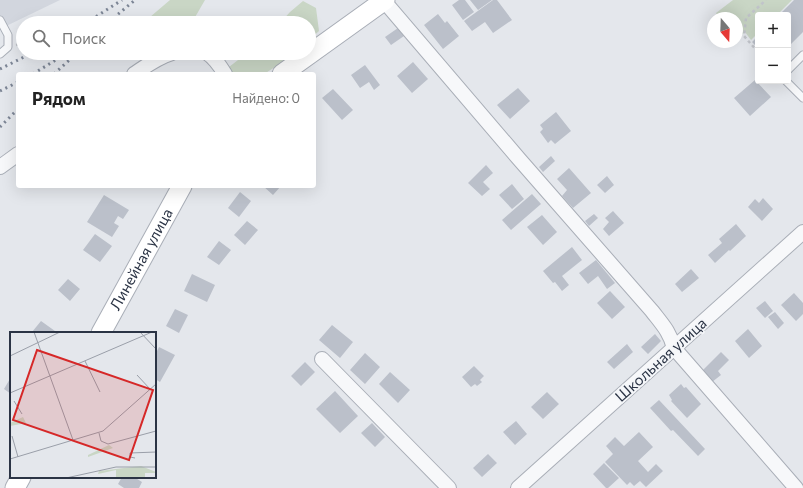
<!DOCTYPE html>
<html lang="ru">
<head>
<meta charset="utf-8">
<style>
  body { margin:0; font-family:Commissioner,sans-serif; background:#f2f2f2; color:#222 }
  .controls { position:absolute; right:12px; top:12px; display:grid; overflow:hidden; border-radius:4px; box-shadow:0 4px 16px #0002 }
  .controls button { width:36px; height:36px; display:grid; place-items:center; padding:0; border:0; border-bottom:1px solid #e0e0e0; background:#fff; color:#222; font:20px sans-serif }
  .compass { position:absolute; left:707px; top:12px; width:36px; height:36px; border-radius:50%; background:#fff; box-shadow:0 4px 16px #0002; rotate:161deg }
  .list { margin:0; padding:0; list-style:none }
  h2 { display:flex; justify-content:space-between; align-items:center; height:52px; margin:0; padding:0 16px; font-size:17px }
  h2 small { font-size:13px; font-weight:400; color:#767676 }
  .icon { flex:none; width:22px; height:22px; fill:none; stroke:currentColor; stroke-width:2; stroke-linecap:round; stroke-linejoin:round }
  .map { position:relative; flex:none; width:803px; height:488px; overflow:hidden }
  .search { position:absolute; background:#fff; box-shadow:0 4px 16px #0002; left:16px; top:16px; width:300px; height:44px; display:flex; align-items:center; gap:10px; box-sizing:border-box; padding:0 14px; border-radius:22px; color:#767676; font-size:15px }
  .panel { position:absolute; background:#fff; box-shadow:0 4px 16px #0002; left:16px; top:72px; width:300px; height:116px; border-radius:4px }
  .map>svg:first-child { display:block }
  .built { fill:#d2d6de }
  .green { fill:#c9d6c5 }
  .building { fill:#bbc0ca }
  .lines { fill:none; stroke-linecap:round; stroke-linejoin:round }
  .lane-casing { stroke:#a9aeb7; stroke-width:9 }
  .street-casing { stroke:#a9aeb7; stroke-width:16 }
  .secondary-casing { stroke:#a9aeb7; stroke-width:21 }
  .path { stroke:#c2c5cb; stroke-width:2.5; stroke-dasharray:3 3; stroke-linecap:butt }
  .lane { stroke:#f7f8fa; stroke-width:7 }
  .street { stroke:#f7f8fa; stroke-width:14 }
  .secondary { stroke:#fff; stroke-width:19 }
  .rail { stroke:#7d8696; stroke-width:3; stroke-dasharray:2 4; stroke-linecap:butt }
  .labels { text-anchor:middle; stroke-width:3.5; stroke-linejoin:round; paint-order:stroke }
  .street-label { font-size:15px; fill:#2b3445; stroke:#f4f6f9 }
  .inset-road { fill:none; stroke:#9a9fa9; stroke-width:1 }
  .view { fill:#d62828; fill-opacity:0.15; stroke:#d62828; stroke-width:2 }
  .inset-edge { fill:none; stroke:#2b3445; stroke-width:2 }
</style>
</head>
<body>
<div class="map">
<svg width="803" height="488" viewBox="0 0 803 488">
  <rect width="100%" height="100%" fill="#e4e7ec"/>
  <path class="built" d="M0,0H60L0,29Z"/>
  <path class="green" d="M170,0H205L194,19L186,23H143Z
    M733,0H792L777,15H758V33L751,40L745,32L737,39V18H719L716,13Z
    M303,1L316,8L319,31L309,40V23H280L290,12Z
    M247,53H294L286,60L264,74H231L229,67Z"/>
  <path class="building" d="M459,0H465L474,12L463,20L452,5Z
    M470,0H492L478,10Z
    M493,0H497L512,20L493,33L485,22L472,31L464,21Z
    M794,0H803V32L788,47V15H779Z
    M438,14L445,23L447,21L459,36L443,49L424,25Z
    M398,28L404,36L391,45L385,37Z
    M758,36V48L752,42Z
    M413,62L428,79L412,93L397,76Z
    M365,65L380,85L374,90L369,82L360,88L351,75Z
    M755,80L771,97L750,116L734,98Z
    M518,88L530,101L510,119L497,105Z
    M333,89L353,110L342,120L322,98Z
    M556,112L571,131L555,144L551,140L548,143L540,132L543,129L540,125Z
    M551,156L555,161L543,172L539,167Z
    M486,165L493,173L483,182L490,189L482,196L468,183Z
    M569,168L591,193L573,208L562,196L567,190L557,179Z
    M607,176L614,185L605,193L597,185Z
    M512,184L524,199L512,209L499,195Z
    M263,186H281L273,195Z
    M240,192L251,201L239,217L228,208Z
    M532,194L541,204L511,230L502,220Z
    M104,195L129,210L123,219L118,216L114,223L119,226L112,237L87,222Z
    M763,198L773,209L762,221L748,207L755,199L759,203Z
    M613,211L624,223L609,236L603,229L609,222L605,218Z
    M594,214L598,218L589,226L585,221Z
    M542,215L557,232L543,245L527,227Z
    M247,221L258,230L245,245L234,235Z
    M736,224L746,236L730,251L729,250L715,263L708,255L722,243L719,239Z
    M95,234L112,246L100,262L83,250Z
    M219,241L231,250L219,265L207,257Z
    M572,247L582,260L562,276L569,285L562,291L555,282L553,283L543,271Z
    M596,260L615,283L607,289L598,276L588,284L579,273Z
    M691,269L699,278L682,292L675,284Z
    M192,274L215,285L207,302L184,291Z
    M68,279L80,289L70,301L58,290Z
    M610,291L625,307L612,319L597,303Z
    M794,293L803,303V314L796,321L781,305Z
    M765,301L773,311L765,318L756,308Z
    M175,309L188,315L179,333L166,326Z
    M775,312L784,323L778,329L768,317Z
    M41,321L55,331L54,333H34L32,332Z
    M332,325L353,342L340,358L319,340Z
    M748,329L762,346L749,358L735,341Z
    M655,334L661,341L648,354L641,347Z
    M627,344L633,352L614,369L607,362Z
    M159,347L175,355L160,382L155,379V355Z
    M721,352L729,360L718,371L721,375L712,382L702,371Z
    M365,353L380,367L365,384L350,370Z
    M305,362L315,372L301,386L291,376Z
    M474,366L484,376L480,380L482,382L477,386L475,384L471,387L462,377Z
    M390,372L410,390L398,403L379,384Z
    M11,377V394L4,389Z
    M681,384L684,388L686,387L701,404L687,418L671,401L672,400L669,395Z
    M335,391L358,416L340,433L316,409Z
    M547,392L559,404L543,419L531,407Z
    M659,400L705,449L698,456L673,430L671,431L650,408Z
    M516,421L527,434L515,445L503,432Z
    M372,423L385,437L375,447L361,433Z
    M639,432L653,447L638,461L648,472L656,464L663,471L646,487L640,481L634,486L630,482L627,485L605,462L613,454L606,446L615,437L624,446Z
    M488,454L497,463L482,477L473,468Z
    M604,463L619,478L608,488H606L593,474Z
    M122,477H134L142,482L139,488H124L118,484Z"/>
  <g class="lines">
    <g class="lane-casing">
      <path id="lane" d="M0,20L8,35V47L0,54
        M788,70L803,55
        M786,81L803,98"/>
    </g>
    <g class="street-casing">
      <path id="street" d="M384,1L519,159L652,311C662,324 670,332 674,348L796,488
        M207,53C215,58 220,66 225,74
        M134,74C146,66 158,57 172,53
        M0,167L18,154
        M322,359L449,488
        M518,488L803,232"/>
    </g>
    <g class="secondary-casing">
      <g id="secondary">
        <path d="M282,74L385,0"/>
        <path id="s1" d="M101,333L182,186"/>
        <path d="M15,488L21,477"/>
      </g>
    </g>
    <path class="path" d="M16,45L23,44
      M758,52L744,36L746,18L766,0"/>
    <use href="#lane" class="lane"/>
    <use href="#street" class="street"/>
    <use href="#secondary" class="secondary"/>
    <path class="rail" d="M86,23L122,0
      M110,23L117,15L135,0
      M0,69L32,53
      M33,74L67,53
      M54,74L77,53
      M0,91L18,82
      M0,127L18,109"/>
  </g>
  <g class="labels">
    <g class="street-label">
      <text dy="5" stroke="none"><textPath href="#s1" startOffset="84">Линейная улица</textPath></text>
      <text transform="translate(661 360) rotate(-42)" y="5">Школьная улица</text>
    </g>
  </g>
  <g transform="translate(10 332)">
    <rect width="146" height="146" fill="#e4e7ec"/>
    <path d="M13,85L16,91L0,94V91ZM99,113L103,116L78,125V123ZM131,134L146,140V146V141H135V146H98L106,145V138L88,142L89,139Z" fill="#c9d6c5"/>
    <path class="inset-road" d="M24,0L63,108M130,0L146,17M0,24L50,0M75,29L90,60M127,43L140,57M0,61L142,0M4,69L12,82M89,101L91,109L98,112L146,99M2,104L8,125M125,126L120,125V121L146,120M0,127L93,99L146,52M56,146L106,135H146"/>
    <path class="view" d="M27,18L143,58L119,128L3,88Z"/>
    <rect width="146" height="146" class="inset-edge"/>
  </g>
</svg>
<div class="controls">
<button>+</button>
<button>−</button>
</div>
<svg class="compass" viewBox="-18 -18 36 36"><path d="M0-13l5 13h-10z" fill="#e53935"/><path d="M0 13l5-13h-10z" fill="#767676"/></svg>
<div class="search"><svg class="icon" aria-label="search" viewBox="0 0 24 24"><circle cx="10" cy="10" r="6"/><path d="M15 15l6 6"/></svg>Поиск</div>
<section class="panel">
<h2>Рядом<small>Найдено: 0</small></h2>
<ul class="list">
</ul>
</section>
</div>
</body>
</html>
